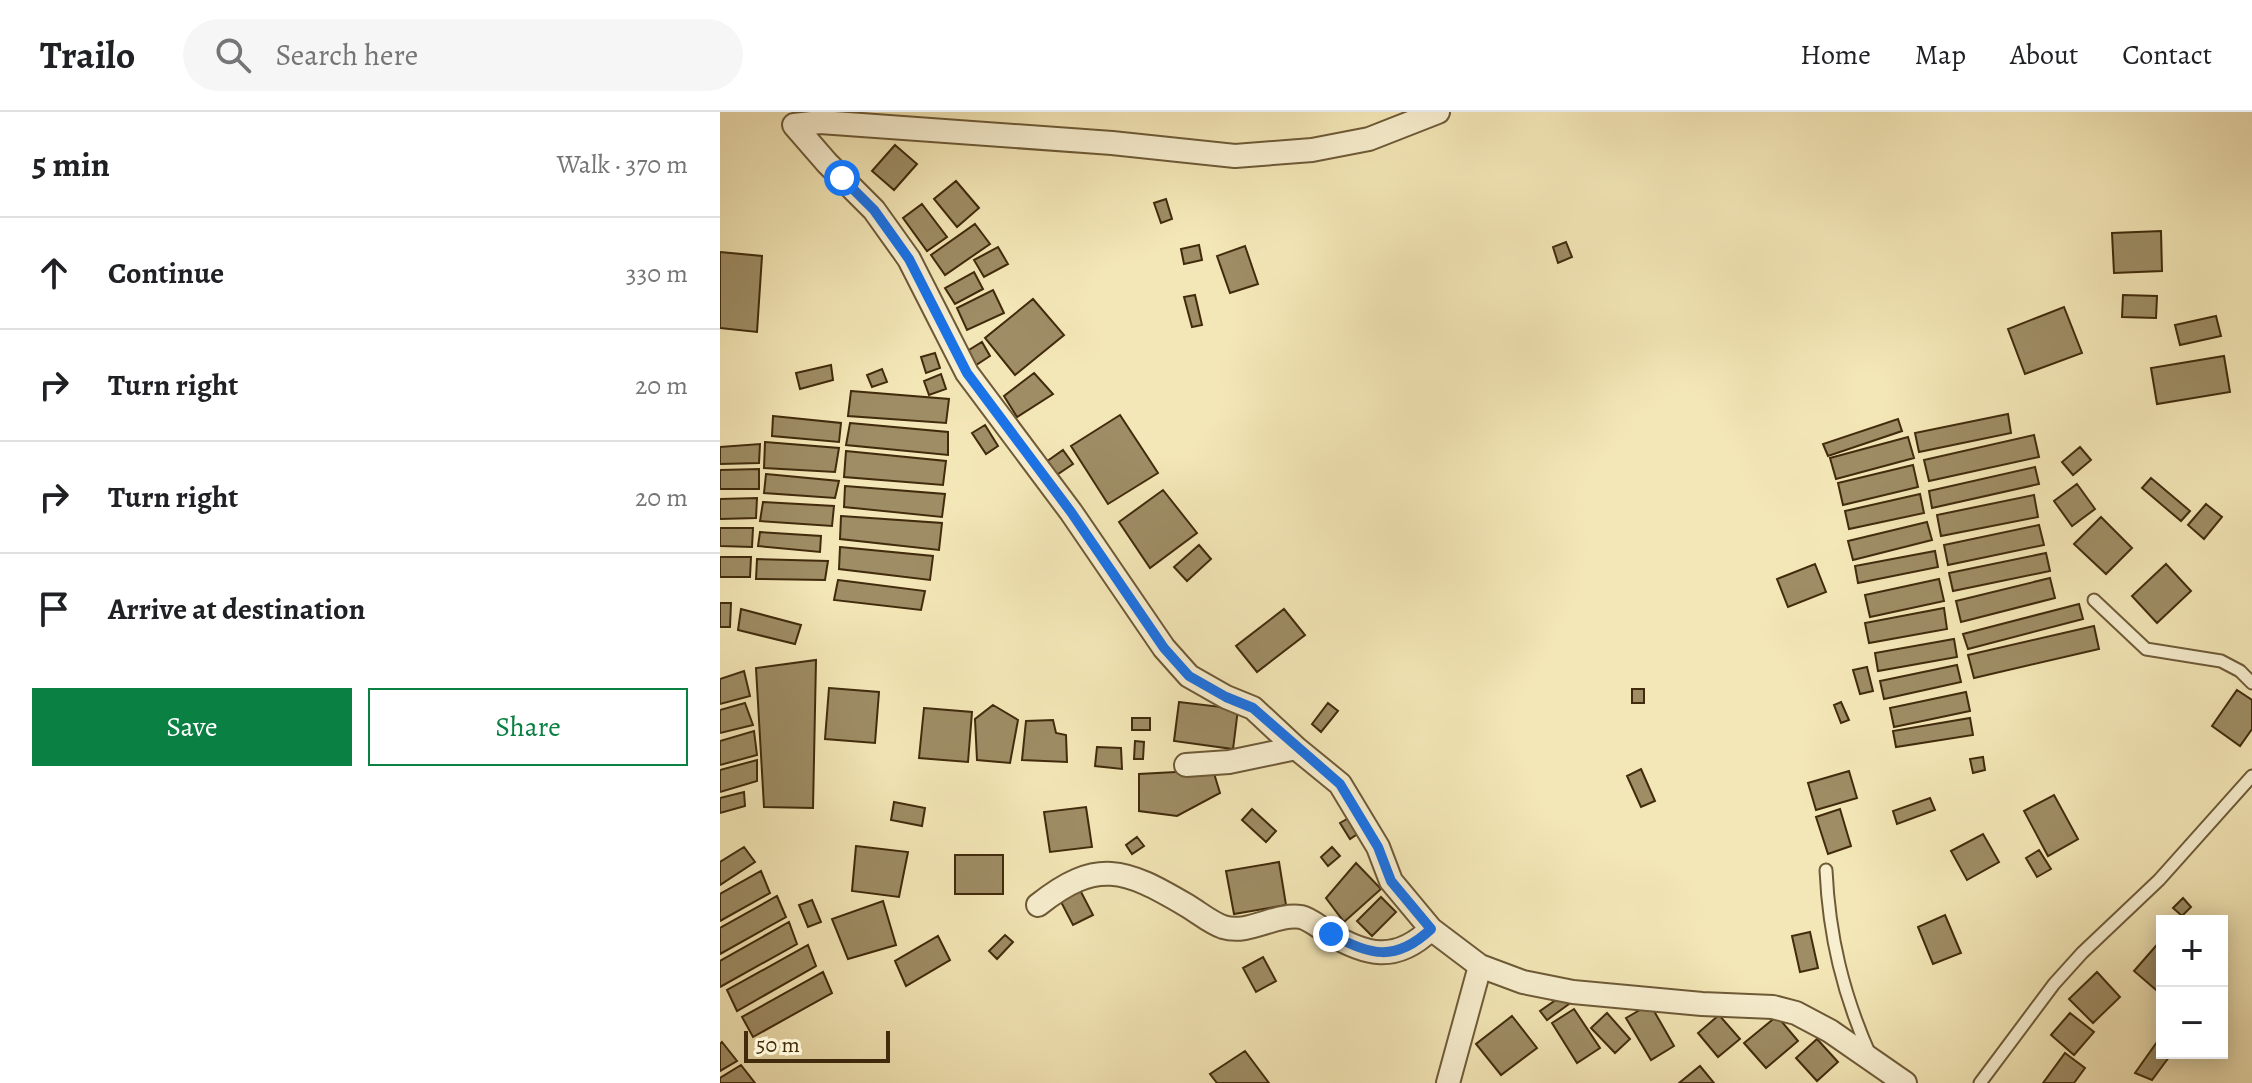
<!DOCTYPE html>
<html lang="en">
<head>
<meta charset="utf-8">
<style>
  body { margin:0; font-family:Alegreya,serif; background:#f6f6f6; color:#202124 }
  .controls { position:absolute; right:24px; bottom:24px; display:grid; overflow:hidden; border-radius:0px; box-shadow:0 4px 20px #0003 }
  .controls button { width:72px; height:72px; display:grid; place-items:center; padding:0; border:0; border-bottom:2px solid #e0e0e0; background:#fff; color:#202124; font:40px sans-serif }
  .scale { position:absolute; left:24px; bottom:20px; width:146px; box-sizing:border-box; padding-left:8px; border:4px solid #412b0c; border-top:0; font-size:22px; line-height:28px; white-space:nowrap; color:#412b0c; -webkit-text-stroke:6px #f8efd0; paint-order:stroke }
  .stop { position:absolute; width:24px; height:24px; margin:-18px; border:6px solid #1a73e8; border-radius:50%; background:#fff }
  .stop.end { background:#1a73e8; border-color:#fff; box-shadow:0 2px 8px #0008 }
  .list { margin:0; padding:0; list-style:none }
  h2 { display:flex; justify-content:space-between; align-items:center; height:104px; margin:0; padding:0 32px; font-size:34px }
  h2 small { font-size:26px; font-weight:400; color:#757577 }
  .list li { display:grid; grid-template-columns:52px 1fr auto; gap:24px; align-items:center; box-sizing:border-box; height:112px; padding:0 32px; border-top:2px solid #e0e0e0 }
  .list b { display:block; font-size:30px; white-space:nowrap }
  .list em { font-size:26px; font-style:normal; color:#757577 }
  .actions { display:flex; gap:16px; padding:24px 32px }
  .actions a { flex:1; padding:18px 0; border:2px solid #0b8043; border-radius:0px; text-align:center; font-size:28px; color:#0b8043 }
  .actions .main { background:#0b8043; color:#fff }
  .icon { flex:none; width:44px; height:44px; fill:none; stroke:currentColor; stroke-width:2; stroke-linecap:round; stroke-linejoin:round }
  .map { position:relative; flex:none; width:1532px; height:971px; overflow:hidden }
  header { display:flex; align-items:center; gap:48px; box-sizing:border-box; height:112px; padding:0 40px; background:#fff; border-bottom:2px solid #e0e0e0 }
  header strong { font-size:38px }
  nav { display:flex; gap:44px; margin-inline-start:auto; font-size:28px }
  .search { width:560px; height:72px; background:#f6f6f6; display:flex; align-items:center; gap:20px; box-sizing:border-box; padding:0 28px; border-radius:44px; color:#757577; font-size:30px }
  main { display:flex }
  aside { flex:1; background:#fff }
  .map>svg:first-child { display:block }
  .building { fill:#9e8d65; stroke:#412b0c; stroke-width:2 }
  .lines { fill:none; stroke-linecap:round; stroke-linejoin:round }
  .lane-casing { stroke:#6e5a37; stroke-width:15 }
  .street-casing { stroke:#6e5a37; stroke-width:26 }
  .lane { stroke:#f8efd0; stroke-width:11 }
  .street { stroke:#f8efd0; stroke-width:22 }
  .route { stroke:#1a73e8; stroke-width:10 }
</style>
</head>
<body>
<header>
<strong>Trailo</strong>
<div class="search"><svg class="icon" aria-label="search" viewBox="0 0 24 24"><circle cx="10" cy="10" r="6"/><path d="M15 15l6 6"/></svg>Search here</div>
<nav><a>Home</a><a>Map</a><a>About</a><a>Contact</a></nav>
</header>
<main>
<aside>
<h2>5 min<small>Walk · 370 m</small></h2>
<ul class="list">
<li><svg class="icon" aria-label="ahead" viewBox="0 0 24 24"><path d="M12 20V5M6 11l6-6 6 6"/></svg><div><b>Continue</b></div><em>330 m</em></li>
<li><svg class="icon" aria-label="right" viewBox="0 0 24 24"><path d="M7 20v-9h11M14 6l5 5-5 5"/></svg><div><b>Turn right</b></div><em>20 m</em></li>
<li><svg class="icon" aria-label="right" viewBox="0 0 24 24"><path d="M7 20v-9h11M14 6l5 5-5 5"/></svg><div><b>Turn right</b></div><em>20 m</em></li>
<li><svg class="icon" aria-label="arrive" viewBox="0 0 24 24"><path d="M6 21V4h12l-3 4 3 4H6"/></svg><div><b>Arrive at destination</b></div></li>
</ul>
<div class="actions"><a class="main">Save</a><a>Share</a></div>
</aside>
<div class="map">
<svg width="1532" height="971" viewBox="0 0 1532 971">
  <rect width="100%" height="100%" fill="#f4e7b7"/>
  <filter id="stains"><feTurbulence type="fractalNoise" baseFrequency=".0025" numOctaves="4"/><feColorMatrix values="0 0 0 0 .2 0 0 0 0 .09 0 0 0 0 .02 0 0 0 .5 -.17"/></filter>
  <radialGradient id="worn" r=".72"><stop offset=".6" stop-color="#630" stop-opacity="0"/><stop offset="1" stop-color="#630" stop-opacity=".3"/></radialGradient>
  <path class="building" d="M175,33L197,52L174,78L152,59Z
    M236,69L259,96L237,115L214,87Z
    M446,87L452,107L441,111L434,91Z
    M202,92L227,125L207,139L183,106Z
    M255,112L270,132L225,163L211,143Z
    M1441,119L1442,159L1394,161L1392,121Z
    M846,130L852,145L838,151L833,135Z
    M479,133L482,148L464,152L461,137Z
    M525,134L538,172L510,181L497,144Z
    M278,135L288,152L264,165L254,148Z
    M0,140L42,144L37,220L0,216Z
    M254,160L263,177L235,192L225,176Z
    M273,178L284,201L247,218L237,196Z
    M475,183L482,213L472,215L464,185Z
    M1403,183L1437,184L1436,206L1402,205Z
    M313,187L344,223L295,263L265,226Z
    M1344,195L1362,241L1305,262L1288,217Z
    M1496,204L1501,224L1460,233L1455,213Z
    M262,230L270,244L253,255L244,241Z
    M215,241L220,256L206,261L201,245Z
    M1504,244L1510,280L1437,292L1431,256Z
    M111,253L113,268L80,277L76,261Z
    M162,257L167,270L152,275L147,263Z
    M314,261L333,282L297,305L284,284Z
    M221,262L226,277L209,283L204,269Z
    M131,279L229,287L226,311L128,304Z
    M1288,302L1291,321L1199,340L1195,321Z
    M400,303L438,361L388,392L351,334Z
    M53,304L121,311L119,330L52,324Z
    M1178,307L1182,319L1108,344L1103,332Z
    M130,311L228,320V343L126,333Z
    M265,313L278,334L266,342L252,321Z
    M1314,323L1319,345L1209,369L1204,348Z
    M1188,325L1194,346L1116,367L1110,346Z
    M45,330L119,336L115,360L44,356Z
    M40,332L39,351L0,352V335Z
    M1360,335L1371,348L1353,363L1342,350Z
    M343,338L353,352L335,364L326,350Z
    M126,339L226,349L223,373L124,365Z
    M1193,353L1198,375L1123,393L1118,371Z
    M1315,355L1319,372L1212,396L1209,379Z
    M39,357V377H0V358Z
    M46,362L119,369L115,386L44,381Z
    M1431,366L1470,399L1461,409L1422,376Z
    M1357,372L1375,397L1352,414L1334,389Z
    M125,374L225,382L222,405L124,395Z
    M443,378L477,421L430,456L399,410Z
    M1200,382L1204,401L1129,417L1125,399Z
    M1314,383L1318,405L1221,424L1217,403Z
    M37,386L36,406L0,407V387Z
    M43,390L114,394L112,414L40,409Z
    M1486,392L1502,405L1484,427L1468,413Z
    M121,404L222,411L219,438L120,427Z
    M1381,405L1412,436L1386,462L1354,432Z
    M1207,410L1212,428L1133,448L1128,429Z
    M1319,413L1324,433L1228,453L1224,433Z
    M0,416H33L32,435L0,434Z
    M40,420L101,424L100,440L38,434Z
    M479,433L491,447L467,469L454,455Z
    M120,435L213,444L210,468L119,457Z
    M1215,439L1218,455L1138,471L1135,454Z
    M1326,441L1330,459L1233,479L1229,461Z
    M0,445H31L30,465H0Z
    M37,447L108,449L105,468L36,467Z
    M1095,452L1106,480L1068,495L1057,467Z
    M1446,452L1471,479L1437,511L1412,484Z
    M1330,466L1335,486L1241,510L1236,489Z
    M1219,467L1224,489L1150,505L1145,483Z
    M118,468L205,479L201,498L114,488Z
    M0,491H11L10,515H0Z
    M1359,492L1363,507L1248,537L1243,522Z
    M1224,496L1227,517L1149,531L1145,511Z
    M21,497L81,513L75,532L18,518Z
    M564,497L585,523L537,560L516,534Z
    M1374,514L1379,537L1254,566L1248,543Z
    M1234,527L1237,545L1158,559L1155,541Z
    M96,548L93,696L44,695L36,556Z
    M1237,553L1241,570L1164,587L1160,569Z
    M1147,555L1153,579L1140,582L1133,558Z
    M24,559L30,584L0,592V567Z
    M109,576L159,580L155,631L105,627Z
    M912,577H924V591H912Z
    M1517,578L1532,588V617L1520,634L1492,614Z
    M1246,580L1250,599L1174,615L1170,596Z
    M459,590L518,597L513,637L454,629Z
    M1121,590L1129,608L1121,611L1114,593Z
    M25,591L33,613L0,621V598Z
    M608,591L618,599L601,620L592,612Z
    M273,593L298,608L290,651L257,648L255,607Z
    M204,596L252,600L248,650L199,646Z
    M412,606H430V618H412Z
    M1250,606L1253,623L1176,635L1173,619Z
    M333,608L336,621L346,623L347,650L302,648L306,609Z
    M34,619L37,643L0,653V629Z
    M415,629L424,630L423,647H414Z
    M377,635L401,636L402,657L375,654Z
    M1263,645L1265,658L1253,661L1250,647Z
    M37,648V669L0,680V658Z
    M921,657L935,689L921,695L907,664Z
    M493,658L500,681L457,704L419,699V662Z
    M1129,659L1137,686L1096,698L1088,671Z
    M24,680L25,694L0,701V686Z
    M1334,683L1358,727L1328,744L1304,699Z
    M1210,686L1215,698L1177,712L1173,699Z
    M174,690L205,696L202,714L171,708Z
    M366,695L372,735L330,740L324,700Z
    M532,697L556,719L546,730L522,708Z
    M1120,697L1131,734L1108,742L1096,705Z
    M632,704L642,719L630,727L620,711Z
    M1263,722L1279,750L1247,768L1231,739Z
    M417,725L424,734L412,742L406,733Z
    M136,734L188,740L179,785L132,779Z
    M24,735L35,750L0,773V750Z
    M612,735L620,744L608,754L601,745Z
    M1319,738L1331,757L1317,765L1306,746Z
    M235,743H283V782H235Z
    M559,750L566,793L514,802L506,759Z
    M636,751L661,777L624,810L606,786Z
    M41,759L50,781L0,809V782Z
    M360,778L373,803L353,813L340,788Z
    M57,784L66,805L0,842V816Z
    M661,785L676,800L652,824L637,809Z
    M1463,786L1471,795L1462,804L1453,796Z
    M92,788L101,810L88,815L79,793Z
    M163,789L176,833L128,847L112,807Z
    M1225,803L1241,841L1213,852L1198,815Z
    M69,810L77,832L0,875V849Z
    M1090,820L1098,856L1080,860L1072,824Z
    M285,823L293,830L277,847L269,839Z
    M218,824L230,848L186,874L175,849Z
    M1442,827V883L1414,859Z
    M88,833L96,854L17,899L7,878Z
    M543,845L556,869L536,880L523,856Z
    M103,860L112,881L33,925L22,905Z
    M1377,860L1400,885L1373,911L1349,887Z
    M843,883L849,892L827,908L820,899Z
    M930,892L954,934L931,948L906,906Z
    M854,897L880,936L857,951L832,911Z
    M887,901L910,927L895,941L871,916Z
    M1350,901L1374,920L1354,943L1331,923Z
    M999,903L1020,927L998,945L978,921Z
    M792,904L817,936L781,963L756,932Z
    M1057,904L1078,929L1046,956L1024,931Z
    M1442,923V941H1452L1432,968L1415,961Z
    M1097,927L1118,950L1097,969L1076,946Z
    M2,930L17,949L0,959V932Z
    M525,939L549,971H497L490,962Z
    M1345,941L1365,956L1354,971H1323Z
    M21,953L35,971H0V966Z
    M980,954L994,971H959Z"/>
  <g class="lines">
    <g class="lane-casing">
      <path id="lane" d="M1374,488L1426,537L1501,549L1520,559L1532,571
        M1106,758C1109,824 1123,882 1150,943
        M1260,971L1334,872L1362,841L1439,768L1532,664"/>
    </g>
    <g class="street-casing">
      <path id="street" d="M576,636L533,596L506,585L469,564L444,536L351,400L247,261L189,147L154,98L107,51L74,13L100,10L392,31L515,44L592,38L649,27L718,0
        M466,653L509,650L576,636L620,672L658,735L671,769L711,817
        M318,793C377,746 405,757 466,793C478,800 491,811 503,815C530,823 555,801 581,805C590,807 599,815 607,820C646,844 676,851 711,817L760,854
        M728,971L760,854L803,870L853,880L982,892L1053,895L1076,901L1110,919L1185,971"/>
    </g>
    <use href="#lane" class="lane"/>
    <use href="#street" class="street"/>
  </g>
  <g class="lines">
    <path class="route" d="M122,66L154,98L189,147L247,261L351,400L444,536L469,564L506,585L533,596L620,672L658,735L671,769L711,817C676,850 650,844 611,822"/>
  </g>
  <rect width="100%" height="100%" filter="url(#stains)"/>
  <rect width="100%" height="100%" fill="url(#worn)"/>
</svg>
<div class="controls">
<button>+</button>
<button>−</button>
</div>
<div class="scale">50 m</div>
<div class="stop" style="left:122px;top:66px"></div>
<div class="stop end" style="left:611px;top:822px"></div>
</div>
</main>
</body>
</html>
